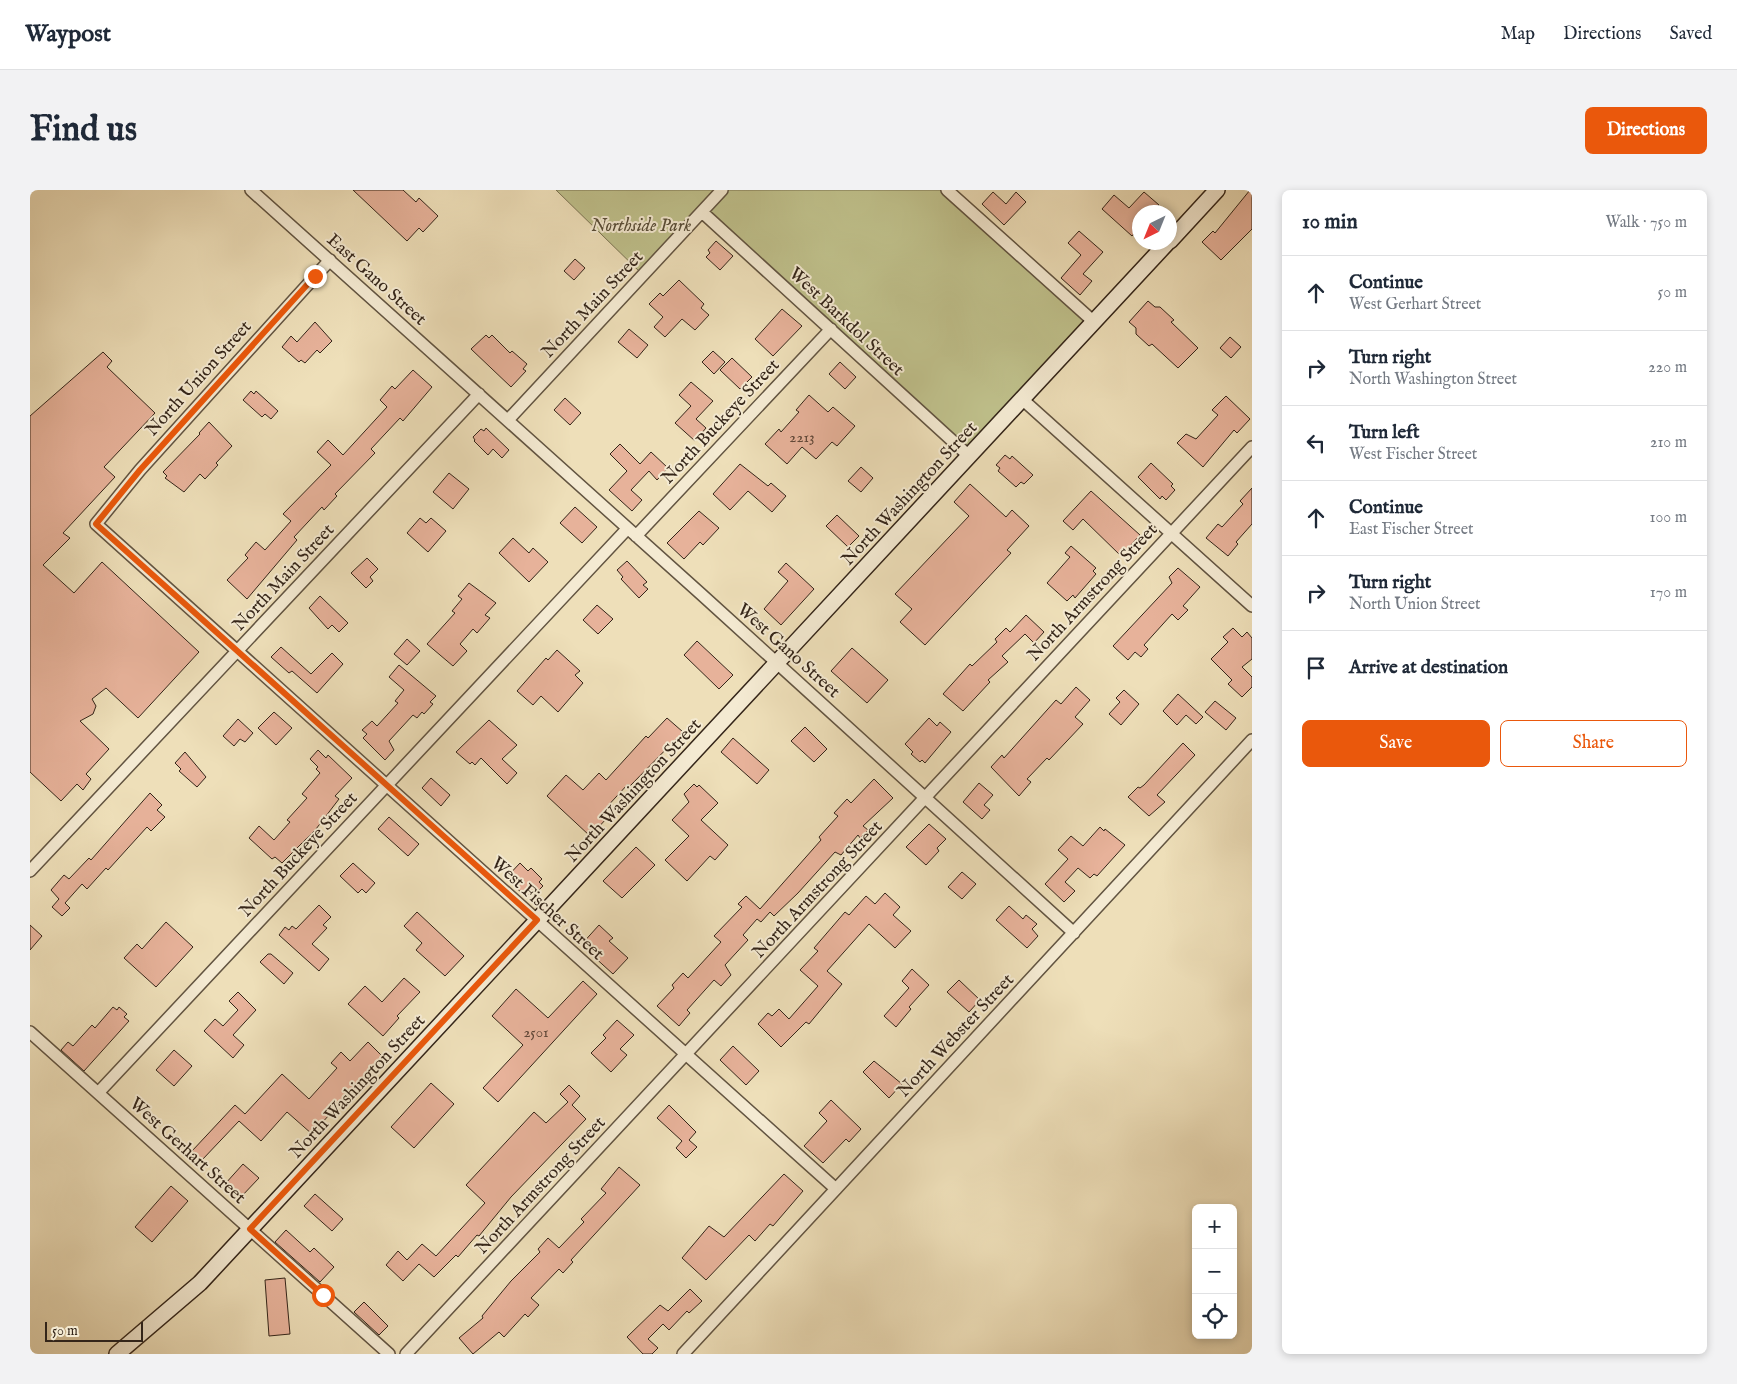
<!DOCTYPE html>
<html lang="en">
<head>
<meta charset="utf-8">
<style>
  body { margin:0; font-family:"IM FELL English",serif; background:#f2f2f3; color:#1f2937 }
  .controls { position:absolute; right:15px; bottom:15px; display:grid; overflow:hidden; border-radius:8px; box-shadow:0 2px 8px #0003 }
  .controls button { width:45px; height:45px; display:grid; place-items:center; padding:0; border:0; border-bottom:1px solid #e0e1e3; background:#fff; color:#1f2937; font:25px sans-serif }
  .compass { position:absolute; left:1102px; top:15px; width:45px; height:45px; border-radius:50%; background:#fff; box-shadow:0 2px 8px #0003; rotate:223deg }
  .scale { position:absolute; left:15px; bottom:12px; width:98px; box-sizing:border-box; padding-left:5px; border:2px solid #342519; border-top:0; font-size:14px; line-height:18px; white-space:nowrap; color:#342519; -webkit-text-stroke:4px #f4ead2; paint-order:stroke }
  .stop { position:absolute; width:15px; height:15px; margin:-11px; border:4px solid #ea580c; border-radius:50%; background:#fff }
  .stop.end { background:#ea580c; border-color:#fff; box-shadow:0 1px 5px #0008 }
  .list { margin:0; padding:0; list-style:none }
  h2 { display:flex; justify-content:space-between; align-items:center; height:65px; margin:0; padding:0 20px; font-size:21px }
  h2 small { font-size:16px; font-weight:400; color:#747a83 }
  .list li { display:grid; grid-template-columns:32px 1fr auto; gap:15px; align-items:center; box-sizing:border-box; height:75px; padding:0 20px; border-top:1px solid #e0e1e3 }
  .list b { display:block; font-size:19px; white-space:nowrap }
  .list p { margin:0; font-size:16px; white-space:nowrap; color:#747a83 }
  .list em { font-size:16px; font-style:normal; color:#747a83 }
  .actions { display:flex; gap:10px; padding:15px 20px }
  .actions a { flex:1; padding:11px 0; border:1px solid #ea580c; border-radius:8px; text-align:center; font-size:18px; color:#ea580c }
  .actions .main { background:#ea580c; color:#fff }
  .icon { flex:none; width:28px; height:28px; fill:none; stroke:currentColor; stroke-width:2; stroke-linecap:round; stroke-linejoin:round }
  .map { position:relative; flex:none; width:1222px; height:1164px; overflow:hidden; border-radius:8px }
  header { display:flex; align-items:center; gap:30px; box-sizing:border-box; height:70px; padding:0 25px; background:#fff; border-bottom:1px solid #e0e1e3 }
  header strong { font-size:24px }
  nav { display:flex; gap:28px; margin-inline-start:auto; font-size:18px }
  .intro { display:flex; align-items:center; justify-content:space-between; box-sizing:border-box; height:120px; padding:0 30px }
  h1 { margin:0; font-size:35px }
  .button { padding:12px 22px; border-radius:8px; background:#ea580c; color:#fff; font-size:18px; font-weight:700 }
  main { display:flex; gap:30px; padding:0 30px }
  aside { flex:1; background:#fff; border-radius:8px; box-shadow:0 2px 8px #0003 }
  .map>svg:first-child { display:block }
  .green { fill:#bfc08b; stroke:#7a7252 }
  .building { fill:#e7b29a; stroke:#342519 }
  .lines { fill:none; stroke-linecap:round; stroke-linejoin:round }
  .minor-casing { stroke:#625441; stroke-width:14 }
  .secondary-casing { stroke:#342519; stroke-width:18 }
  .minor { stroke:#f4ead2; stroke-width:11 }
  .secondary { stroke:#f4ead2; stroke-width:15 }
  .route { stroke:#ea580c; stroke-width:6 }
  .labels { text-anchor:middle; stroke-width:4; stroke-linejoin:round; paint-order:stroke }
  .number-label { font-size:15px; fill:#614839 }
  .park-label { font-size:18px; font-style:italic; fill:#574c36; stroke:#f4ead2 }
  .street-label { font-size:18px; fill:#342519; stroke:#f4ead2 }
</style>
</head>
<body>
<header>
<strong>Waypost</strong>
<nav><a>Map</a><a>Directions</a><a>Saved</a></nav>
</header>
<div class="intro"><h1>Find us</h1><a class="button">Directions</a></div>
<main>
<div class="map">
<svg width="1222" height="1164" viewBox="0 0 1222 1164">
  <rect width="100%" height="100%" fill="#eedfb9"/>
  <filter id="stains"><feTurbulence type="fractalNoise" baseFrequency=".004" numOctaves="4"/><feColorMatrix values="0 0 0 0 .2 0 0 0 0 .09 0 0 0 0 .02 0 0 0 .5 -.17"/></filter>
  <radialGradient id="worn" r=".72"><stop offset=".6" stop-color="#630" stop-opacity="0"/><stop offset="1" stop-color="#630" stop-opacity=".3"/></radialGradient>
  <path class="green" d="M526,0H916L1064,132L939,266L672,22L613,85Z"/>
  <path class="building" d="M323,0H373L386,12L389,8L408,26L393,42L389,38L377,51Z
    M1220,0H1222V39L1191,70L1172,52L1183,41L1185,43Z
    M963,2L976,14L986,2L996,12L974,35L952,14Z
    M1114,2L1129,15L1122,22H1110V37L1102,46L1072,19L1084,5L1099,18Z
    M1049,41L1073,62L1053,84L1062,91L1050,105L1031,88L1051,65L1038,53Z
    M686,51L703,66L690,80L676,67L680,63L678,60Z
    M545,69L555,78L544,90L534,81Z
    M649,90L674,114L671,118L679,125L665,140L652,129L635,147L624,137L633,127L619,114L630,103L633,106Z
    M1118,111L1125,117H1130L1144,130L1141,132L1168,158L1148,178L1122,154L1119,156L1106,144V138L1099,132Z
    M752,119L772,136L743,166L725,149Z
    M285,132L302,151L290,163L287,160L275,173L271,170L269,172L252,157L261,146L267,152Z
    M599,139L618,155L607,168L588,152Z
    M456,145L459,148L462,145L480,163L482,161L497,174L493,179L496,181L481,197L441,159Z
    M1200,147L1211,157L1201,168L1190,158Z
    M683,161L695,172L684,184L672,172Z
    M73,162L82,171L77,177L125,223L74,277L85,287L33,343L40,348L13,375L44,403L72,372L169,462L108,528L76,498L62,509L66,516L63,524L50,531L79,559L56,584L61,589L53,600L47,594L31,611L0,582V226Z
    M702,168L722,187L710,199L690,180Z
    M810,172L826,187L815,199L799,184Z
    M383,180L402,197L373,231L370,228L341,259L345,263L305,304L307,306L294,320L292,317L264,347L267,350L217,409L197,390L218,368L215,365L226,352L235,360L261,331L253,324L301,275L287,262L298,250L313,265L357,217L350,210L362,196L365,199Z
    M661,192L683,211L666,229L676,238L665,251L645,233L661,216L649,205Z
    M221,201L224,204L226,201L248,221L241,229L235,224L232,227L213,210Z
    M779,205L798,222L803,217L825,236L807,256L802,252L786,269L772,257L757,274L735,254L749,239L751,242L769,222L766,220Z
    M1196,206L1220,229L1207,243L1204,240L1173,277L1147,253L1156,244L1166,249L1188,225L1182,220Z
    M535,208L551,223L540,235L524,220Z
    M179,232L202,256L186,273L188,275L175,289L170,284L154,302L135,288L137,286L133,282L170,244L169,243Z
    M456,238L479,260L472,268L463,259L458,265L444,251L445,250L443,247L451,239L454,241Z
    M590,254L610,274L621,262L638,278L627,290L619,281L601,300L612,310L602,321L579,300L597,281L580,264Z
    M975,265L980,269L982,266L1003,285L994,294L991,292L986,297L968,281L970,278L966,275Z
    M1121,273L1143,294L1141,296L1145,300L1136,310L1132,306L1130,309L1108,287Z
    M710,274L738,296L741,293L756,306L742,322L718,301L700,320L683,304Z
    M831,277L843,288L831,302L818,291Z
    M419,283L439,299L423,319L403,302Z
    M940,294L976,327L982,320L999,336L977,360L981,363L895,455L870,432L882,419L865,404L939,326L924,312Z
    M1222,298V334L1206,352L1208,354L1198,366L1176,348L1188,334L1192,337L1213,314L1210,311Z
    M1061,301L1110,345L1091,366L1053,329L1043,340L1033,331Z
    M545,317L567,337L552,353L530,333Z
    M669,321L689,338L673,355L670,352L654,369L637,353Z
    M807,325L829,346L818,357L796,336Z
    M390,328L396,333L401,328L416,341L398,362L377,343Z
    M483,348L499,363L503,358L518,372L499,392L469,363Z
    M1041,356L1066,378L1063,381L1066,384L1045,408L1043,405L1037,411L1017,393L1040,367L1035,363Z
    M337,368L348,379L340,387L343,391L336,398L321,383Z
    M597,371L617,392L613,395L618,399L609,408L591,389L593,387L587,380Z
    M756,373L784,399L751,435L734,419L758,391L748,382Z
    M1148,378L1170,397L1153,416L1158,420L1148,430L1142,424L1114,455L1118,459L1111,467L1105,462L1098,470L1083,456L1142,393L1139,387Z
    M439,393L466,413L455,425L460,428L447,443L443,439L430,454L437,461L423,476L397,454L425,423L422,421L432,409L428,406Z
    M290,406L318,433L309,442L302,435L298,439L279,418Z
    M567,415L583,429L568,444L553,430Z
    M996,425L1014,442L1004,453L995,444L972,466L978,472L958,490L960,492L933,521L913,504L940,474L942,476L967,452L965,449L976,438L980,442Z
    M1203,438L1212,447L1217,442L1222,448V469L1212,477L1222,487V497L1212,507L1198,494L1202,490L1181,469L1198,452L1193,447Z
    M377,449L390,461L377,475L364,464Z
    M667,451L703,485L689,499L654,465Z
    M251,457L281,484L302,463L313,474L287,503L262,481L259,483L241,467Z
    M822,458L858,490L837,513L801,481Z
    M527,460L550,481L545,485L553,493L528,522L511,506L503,515L487,501L516,468L518,470Z
    M369,475L406,506L400,512L403,514L394,524L392,522L387,528L383,525L359,551L364,560L355,570L333,548L337,544L332,540L342,531L347,536L368,513L365,511L374,500L359,487Z
    M1046,497L1060,510L1045,527L1053,534L1019,570L1017,568L997,589L1001,592L989,606L961,577L972,565L974,568L1026,510L1031,514Z
    M1094,500L1109,514L1091,535L1079,524L1090,512L1086,508Z
    M1148,504L1173,527L1166,534L1156,525L1147,535L1133,521Z
    M1185,511L1206,528L1196,540L1175,522Z
    M244,522L262,538L246,555L228,538Z
    M637,528L653,542L600,596L598,594L574,620L580,625L560,646L517,606L536,585L553,600L569,583L576,590L616,546L618,548Z
    M899,528L907,536L910,532L921,542L895,573L892,570L890,572L881,564L883,562L875,554Z
    M208,529L223,543L215,552L210,549L204,556L193,546Z
    M459,530L487,555L472,569L487,583L477,594L451,568L445,575L442,572L440,574L426,562Z
    M775,537L797,559L784,572L761,551Z
    M703,548L739,580L727,594L691,562Z
    M1153,553L1165,565L1127,605L1135,612L1119,626L1098,607L1108,597L1110,598L1114,595Z
    M288,560L296,568L298,565L322,588L305,606L309,609L286,639L252,673L245,667L242,669L219,648L229,636L244,650L260,632L257,630L277,608L272,604L290,583L286,579L288,577L280,569Z
    M155,562L176,587L167,597L149,581L151,579L145,573Z
    M401,588L420,605L411,616L392,598Z
    M844,589L863,608L833,636L838,640L830,648L828,645L811,665L805,662L768,703L744,726L740,722L731,732L727,729L713,745L718,750L695,775L701,785L691,796L684,790L657,820L660,823L649,836L627,816L644,798L642,795L653,783L658,788L691,752L684,746L712,717L708,714L716,706L730,719L791,650L789,647L808,626L804,623L817,609L821,613Z
    M949,593L963,605L954,615L960,620L952,629L933,612Z
    M664,594L667,597L669,595L688,613L671,630L698,655L685,670L680,666L657,691L635,670L659,646L642,630L659,612L654,604Z
    M120,603L132,615L127,620L135,627L121,641L117,637L78,680L76,678L57,699L52,694L35,713L40,718L32,726L22,717L29,709L21,700L34,685L39,689L59,668L61,670Z
    M359,627L389,654L378,666L348,639Z
    M899,634L916,649L907,658L909,661L896,675L876,657Z
    M1070,637L1074,641L1075,639L1095,655L1067,686L1064,684L1060,688L1048,678L1035,692L1045,701L1034,712L1015,694L1038,669L1028,660L1041,646L1053,656Z
    M606,657L625,675L592,708L573,691Z
    M323,673L345,693L336,703L332,699L328,703L310,686Z
    M490,673L498,681L501,678L512,689L509,692L513,696L505,704L502,701L496,707L476,688Z
    M932,682L946,694L932,709L918,697Z
    M855,703L870,717L863,725L881,741L865,758L839,734L797,781L812,794L779,834L776,832L751,857L728,834L738,823L742,826L749,819L759,829L788,796L770,780L788,761L784,758L815,722L819,725L836,706L845,714Z
    M289,715L301,727L293,735L297,738L282,754L299,769L289,781L249,745L255,737L259,740L262,736L266,739Z
    M979,716L993,729L996,725L1007,734L1002,739L1008,746L997,758L966,730Z
    M387,722L434,766L415,786L386,760L392,753L374,736Z
    M136,732L163,757L126,797L94,768L107,754L112,759Z
    M0,735L12,746L0,760Z
    M569,735L583,748L579,751L598,768L583,784L551,755Z
    M238,764H241L263,783L254,794L230,772Z
    M882,779L899,795L879,817L881,819L866,837L854,826L879,798L872,791Z
    M374,788L390,802L367,826L369,828L353,846L318,814L335,796L352,812Z
    M929,790L950,810L939,822L917,802Z
    M553,791L567,804L468,912L453,898L493,855L462,826L486,799L518,828Z
    M208,802L226,820L203,845L214,855L203,868L174,841L185,829L193,836L208,820L199,811Z
    M83,817L87,820L89,817L97,824L94,827L99,831L54,881L31,860L38,852L43,856L62,835L65,838Z
    M587,830L604,845L590,859L597,865L581,882L561,863L576,848L573,845Z
    M338,852L352,866L282,944L257,922L231,951L209,931L172,970L162,961L205,915L215,924L252,884L279,909L307,878L301,873L311,862L320,871Z
    M703,856L729,881L716,895L690,870Z
    M144,860L162,876L144,896L126,880Z
    M844,871L872,894L859,908L833,882Z
    M401,893L424,914L384,958L361,937Z
    M539,895L550,906L542,915L556,929L481,1007L449,1046L447,1045L428,1067L426,1065L404,1087L389,1074L373,1091L356,1075L368,1061L377,1070L392,1054L406,1066L455,1013L436,995L504,922L516,933L538,912L530,904Z
    M801,910L831,939L819,952L816,949L793,973L774,956L797,931L789,923Z
    M639,915L666,942L659,950L667,957L656,968L646,958L652,951L627,928Z
    M213,974L229,988L210,1008L195,994Z
    M589,977L610,995L541,1070L543,1072L533,1083L529,1079L501,1108L509,1115L498,1127L495,1124L474,1147L469,1142L443,1164L429,1148L453,1128L452,1126L481,1091L510,1062L508,1059L518,1048L529,1058L554,1032L551,1029L576,1003L571,999Z
    M754,984L773,1001L743,1036L740,1034L725,1051L719,1045L676,1090L652,1068L679,1036L694,1047Z
    M141,996L158,1011L122,1052L105,1037Z
    M285,1004L313,1029L302,1041L274,1016Z
    M256,1040L280,1062L284,1058L304,1077L290,1092L245,1052Z
    M255,1088L260,1144L239,1146L235,1090Z
    M660,1099L672,1111L659,1123L657,1121L639,1140L633,1134L618,1149L628,1158L622,1164H613L597,1147L630,1115L638,1121Z
    M334,1112L358,1136L349,1145L324,1122Z"/>
  <g class="lines">
    <g class="minor-casing">
      <path id="minor" d="M221,0L671,404L1044,743
        M917,0L1064,132
        M672,22L939,266
        M300,70L110,280L66,334L806,999
        M992,209L1222,416
        M478,230L692,0
        M606,346L801,139
        M0,681L449,204
        M0,842L359,1164
        M68,903L597,339
        M376,1164L1222,257
        M653,1164L1222,550"/>
    </g>
    <g class="secondary-casing">
      <path id="secondary" d="M1140,51L1187,0
        M87,1164L170,1093L1138,52"/>
    </g>
    <use href="#minor" class="minor"/>
    <use href="#secondary" class="secondary"/>
  </g>
  <g class="lines">
    <path class="route" d="M285,86L110,280L66,334L507,730L220,1039L293,1105"/>
  </g>
  <g class="labels">
    <g class="number-label">
      <text x="772" y="252">2213</text>
      <text x="506" y="847">2501</text>
    </g>
    <g class="park-label">
      <text x="611" y="41">Northside Park</text>
    </g>
    <g class="street-label">
      <text transform="translate(347 89) rotate(42)" y="6">East Gano Street</text>
      <text transform="translate(562 114) rotate(-47)" y="6">North Main Street</text>
      <text transform="translate(817 131) rotate(43)" y="6">West Barkdol Street</text>
      <text transform="translate(168 188) rotate(-48)" y="6">North Union Street</text>
      <text transform="translate(690 231) rotate(-47)" y="6">North Buckeye Street</text>
      <text transform="translate(879 303) rotate(-47)" y="6">North Washington Street</text>
      <text transform="translate(253 387) rotate(-47)" y="6">North Main Street</text>
      <text transform="translate(1062 402) rotate(-47)" y="6">North Armstrong Street</text>
      <text transform="translate(759 460) rotate(42)" y="6">West Gano Street</text>
      <text transform="translate(603 600) rotate(-47)" y="6">North Washington Street</text>
      <text transform="translate(268 664) rotate(-47)" y="6">North Buckeye Street</text>
      <text transform="translate(787 699) rotate(-47)" y="6">North Armstrong Street</text>
      <text transform="translate(518 718) rotate(42)" y="6">West Fischer Street</text>
      <text transform="translate(925 845) rotate(-47)" y="6">North Webster Street</text>
      <text transform="translate(327 896) rotate(-47)" y="6">North Washington Street</text>
      <text transform="translate(158 960) rotate(42)" y="6">West Gerhart Street</text>
      <text transform="translate(510 995) rotate(-47)" y="6">North Armstrong Street</text>
    </g>
  </g>
  <rect width="100%" height="100%" filter="url(#stains)"/>
  <rect width="100%" height="100%" fill="url(#worn)"/>
</svg>
<div class="controls">
<button>+</button>
<button>−</button>
<button><svg class="icon" aria-label="locate" viewBox="0 0 24 24"><circle cx="12" cy="12" r="6"/><path d="M12 2v4M12 18v4M2 12h4M18 12h4"/></svg></button>
</div>
<svg class="compass" viewBox="-18 -18 36 36"><path d="M0-13l5 13h-10z" fill="#e53935"/><path d="M0 13l5-13h-10z" fill="#747a83"/></svg>
<div class="scale">50 m</div>
<div class="stop" style="left:293px;top:1105px"></div>
<div class="stop end" style="left:285px;top:86px"></div>
</div>
<aside>
<h2>10 min<small>Walk · 750 m</small></h2>
<ul class="list">
<li><svg class="icon" aria-label="ahead" viewBox="0 0 24 24"><path d="M12 20V5M6 11l6-6 6 6"/></svg><div><b>Continue</b><p>West Gerhart Street</p></div><em>50 m</em></li>
<li><svg class="icon" aria-label="right" viewBox="0 0 24 24"><path d="M7 20v-9h11M14 6l5 5-5 5"/></svg><div><b>Turn right</b><p>North Washington Street</p></div><em>220 m</em></li>
<li><svg class="icon" aria-label="left" viewBox="0 0 24 24"><path d="M17 20v-9H6M10 6l-5 5 5 5"/></svg><div><b>Turn left</b><p>West Fischer Street</p></div><em>210 m</em></li>
<li><svg class="icon" aria-label="ahead" viewBox="0 0 24 24"><path d="M12 20V5M6 11l6-6 6 6"/></svg><div><b>Continue</b><p>East Fischer Street</p></div><em>100 m</em></li>
<li><svg class="icon" aria-label="right" viewBox="0 0 24 24"><path d="M7 20v-9h11M14 6l5 5-5 5"/></svg><div><b>Turn right</b><p>North Union Street</p></div><em>170 m</em></li>
<li><svg class="icon" aria-label="arrive" viewBox="0 0 24 24"><path d="M6 21V4h12l-3 4 3 4H6"/></svg><div><b>Arrive at destination</b></div></li>
</ul>
<div class="actions"><a class="main">Save</a><a>Share</a></div>
</aside>
</main>
</body>
</html>
